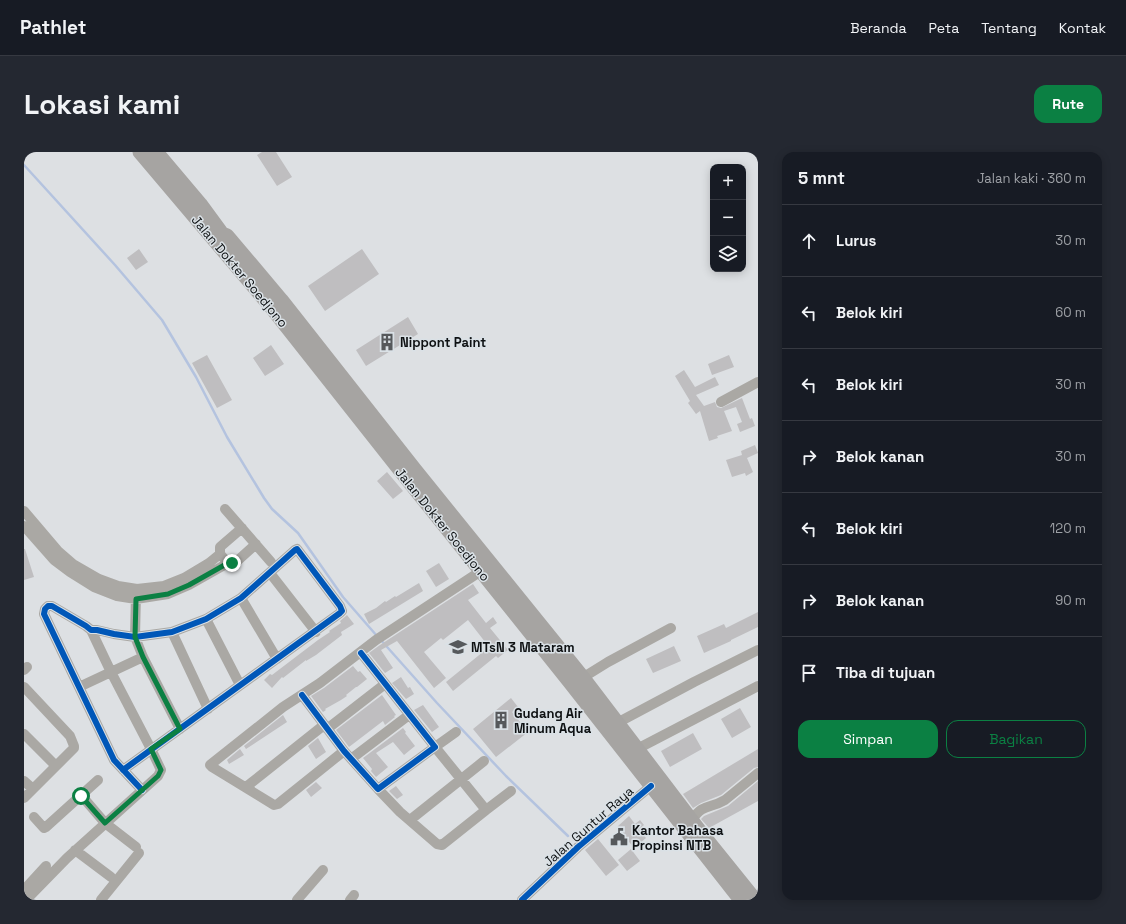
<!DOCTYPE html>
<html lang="id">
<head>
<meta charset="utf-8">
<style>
  body { margin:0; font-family:"Space Grotesk",sans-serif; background:#242831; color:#f1f3f6 }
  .controls { position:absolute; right:12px; top:12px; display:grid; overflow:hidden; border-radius:8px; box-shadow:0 2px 10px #0003 }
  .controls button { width:36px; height:36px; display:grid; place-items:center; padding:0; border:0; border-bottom:1px solid #363941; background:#171b24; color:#f1f3f6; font:20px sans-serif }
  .stop { position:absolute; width:12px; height:12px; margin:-9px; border:3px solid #0b8043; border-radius:50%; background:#fff }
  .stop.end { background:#0b8043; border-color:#fff; box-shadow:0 1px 4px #0008 }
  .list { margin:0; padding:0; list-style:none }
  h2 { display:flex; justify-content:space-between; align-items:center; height:52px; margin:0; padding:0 16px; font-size:17px }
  h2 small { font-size:13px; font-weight:400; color:#9ea1a6 }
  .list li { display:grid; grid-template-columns:26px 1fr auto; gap:12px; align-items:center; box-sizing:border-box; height:72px; padding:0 16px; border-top:1px solid #363941 }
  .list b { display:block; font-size:15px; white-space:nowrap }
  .list em { font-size:13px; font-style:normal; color:#9ea1a6 }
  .actions { display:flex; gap:8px; padding:12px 16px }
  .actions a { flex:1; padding:9px 0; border:1px solid #0b8043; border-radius:12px; text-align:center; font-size:14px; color:#0b8043 }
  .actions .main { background:#0b8043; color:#fff }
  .icon { flex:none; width:22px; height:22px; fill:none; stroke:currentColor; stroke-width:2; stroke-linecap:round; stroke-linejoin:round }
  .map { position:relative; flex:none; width:734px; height:748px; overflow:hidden; border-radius:12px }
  header { display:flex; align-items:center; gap:24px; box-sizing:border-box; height:56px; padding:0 20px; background:#171b24; border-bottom:1px solid #363941 }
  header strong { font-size:19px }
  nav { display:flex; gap:22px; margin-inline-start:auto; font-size:14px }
  .intro { display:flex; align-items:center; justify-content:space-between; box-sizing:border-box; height:96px; padding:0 24px }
  h1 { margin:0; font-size:28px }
  .button { padding:10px 18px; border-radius:12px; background:#0b8043; color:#fff; font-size:14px; font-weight:700 }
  main { display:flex; gap:24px; padding:0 24px }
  aside { flex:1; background:#171b24; border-radius:12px; box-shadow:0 2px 10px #0003 }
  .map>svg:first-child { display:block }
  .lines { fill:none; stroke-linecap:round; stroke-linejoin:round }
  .stream { stroke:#b4c3df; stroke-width:2.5 }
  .building { fill:#bfbec0 }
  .minor { stroke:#aaa8a4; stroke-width:10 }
  .highway { stroke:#a6a4a2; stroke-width:15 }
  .cycleway-casing { stroke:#dae1e6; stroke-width:8 }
  .cycleway { stroke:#0057b8; stroke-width:6 }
  .route { stroke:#0b8043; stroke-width:5 }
  .labels { text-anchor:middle; stroke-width:3; stroke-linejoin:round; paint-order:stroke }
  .street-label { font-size:13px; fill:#0e1113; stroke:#dae1e6 }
  .poi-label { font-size:13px; font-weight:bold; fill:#0e1113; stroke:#dae1e6; text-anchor:start }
</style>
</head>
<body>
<header>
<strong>Pathlet</strong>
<nav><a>Beranda</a><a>Peta</a><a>Tentang</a><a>Kontak</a></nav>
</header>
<div class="intro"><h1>Lokasi kami</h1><a class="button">Rute</a></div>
<main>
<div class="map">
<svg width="734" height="748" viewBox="0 0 734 748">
  <rect width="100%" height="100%" fill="#dde0e3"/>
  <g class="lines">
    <path class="stream" d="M0,13L91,113L138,168L172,225L203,285L240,346L248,357L274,381L319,445L353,484
      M356,487L413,551L482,624L544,684"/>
  </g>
  <path class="building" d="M238,0H252L268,25L253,34L233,3Z
    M115,97L124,110L112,118L103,106Z
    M338,97L355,122L301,159L284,134Z
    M384,165L394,182L342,214L332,198Z
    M247,193L260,212L241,224L229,206Z
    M183,203L208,248L193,256L168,211Z
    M705,203L710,215L688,223L684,212Z
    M660,218L671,235L691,225L695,233L672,243L680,254L691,250L693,255L697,256L718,246L726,267L728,266L731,274L716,280L713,272L718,270L712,255L700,259L708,279L693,284L694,286L685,289L676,259L672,262L664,251L666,249L651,224Z
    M731,293L734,301L723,306L729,320L722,324L721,321L708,325L702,308L718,303L717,299Z
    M363,320L379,339L369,347L353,329Z
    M0,397H1L10,425L0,428Z
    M415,411L425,427L412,435L402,419Z
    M395,431L399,439L345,472L340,462L352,456L361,449L362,450L371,444L372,445Z
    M449,432L455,441L444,448L462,471L469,465L473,471L466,476L484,498L474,506L472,504L429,539L422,530L465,495L444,468L419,488L417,486L400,500L422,526L410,536L373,489L357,498L369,516L361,521L345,501L356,493Z
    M734,460V475L707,488V489L680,501L673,484L700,472L702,476Z
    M323,463L330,472L317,480L318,483L292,503L282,509V508L259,526L258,525L248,536L240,528L246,522L248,523L294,488L306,480L305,479L317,471L316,469Z
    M650,494L657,509L629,521L622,507Z
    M329,514L334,520L336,519L343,527L333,535H332L322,543L323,544L317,548L301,557L302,558L299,560L287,544L300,536Z
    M377,525L384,536L386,535L390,542L382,547L368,531Z
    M358,543L372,563L370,564L371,565L361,573L359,569L325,595L312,578Z
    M487,546L494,555L488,560L504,580L472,605L449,577Z
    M399,553L415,575L408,580L390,558Z
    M716,556L727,575L708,586L697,567Z
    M259,563L263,570L222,597L220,594Z
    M379,576L382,580L381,581L391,594L380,603L369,590L352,601L364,615L352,625L347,619L348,617L339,606Z
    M669,581L678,597L646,615L637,599Z
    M294,586L302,600L292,607L284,594Z
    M216,597L220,603L205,612L203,608Z
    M734,597V615L730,616L697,643L677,651L669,656L659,642Z
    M734,629V649L685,676L677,667L680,664L704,654Z
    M292,630L298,636L287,645L282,638Z
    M372,634L379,643L373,647L365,639Z
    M605,664L611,672L616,668L620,673L615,677L622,686L610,696L593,675Z
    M574,687L595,713L582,724L561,698Z
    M607,697L616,709L603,719L594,708Z"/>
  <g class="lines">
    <path class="minor" d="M697,250L734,230
      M201,357L247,410
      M0,359L34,399L49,412L75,427L94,434L113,437L140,434L160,426L185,411L196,402
      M0,374L30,408L46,420L70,435L93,444L112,447L144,442L165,433L204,411
      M218,376L196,395V402L204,411L212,410L232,392
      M246,421L292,480
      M112,441L111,485L119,505L156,577
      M217,446L253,507
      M182,467L216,533
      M148,480L184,557
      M0,518L3,515
      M555,528L584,510L647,476
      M0,535L46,584L50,594V596L0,646
      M55,535L119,505
      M278,543L320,599L354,637L358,634L411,595L337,501
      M593,571L670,530L734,498
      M303,577L361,532
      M0,582L32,614
      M613,597L734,534
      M320,599L254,652L250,653L188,615L186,613L259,555L296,531L352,488L457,419
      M327,607L385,563
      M99,618L316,461L318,459L316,454L273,397L271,398L217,446L182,467L148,480L111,485L90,482L73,478H67L62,474L28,454H24L21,457L20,462L90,608L118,638
      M0,629L9,637
      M222,635L300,573
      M354,637L376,660L413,692L418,693L462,658L411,595L432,580
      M57,643L81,671L112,695
      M462,658L487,639
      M10,665L19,675L20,676L22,675L74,628
      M386,668L460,609
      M668,668C679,651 686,657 701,648L734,621
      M51,698L87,725
      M0,738L22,714
      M2,748L43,706L134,624L137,618L127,597L87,520L67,478
      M77,748L115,701
      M273,748L299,718
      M326,748L330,743
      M498,748L554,695L627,634"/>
    <path class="highway" d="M116,0L249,157L381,324L546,530L717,748
      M132,0L176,52L198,82L203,84L257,148L390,317L559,526L677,681L731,748"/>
    <g class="cycleway-casing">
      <path id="cycleway" d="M278,543L320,599L354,637L358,634L411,595L337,501
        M99,618L316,461L318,459L316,454L273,397L271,398L217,446L182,467L148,480L111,485L90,482L73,478H67L62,474L28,454H24L21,457L20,462L90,608L118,638
        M498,748L554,695L627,634"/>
    </g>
    <use href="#cycleway" class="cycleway"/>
  </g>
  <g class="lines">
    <path class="route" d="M57,644L81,671L134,624L137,618L127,597L156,577L119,505L111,485L112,447L144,442L165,433L204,411H208"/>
  </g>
  <defs>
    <g id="building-bare" transform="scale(1.38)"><path d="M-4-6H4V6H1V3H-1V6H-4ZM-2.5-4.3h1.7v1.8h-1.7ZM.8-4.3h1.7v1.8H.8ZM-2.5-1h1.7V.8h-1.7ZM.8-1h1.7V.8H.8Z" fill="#56595c" stroke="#dae1e6" stroke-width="2.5" paint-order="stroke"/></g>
    <g id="school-bare" transform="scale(1.38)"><path d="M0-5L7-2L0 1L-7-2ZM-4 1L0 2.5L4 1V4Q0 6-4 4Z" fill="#56595c" stroke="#dae1e6" stroke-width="2.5" paint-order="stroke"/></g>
    <g id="civic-bare" transform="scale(1.38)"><path d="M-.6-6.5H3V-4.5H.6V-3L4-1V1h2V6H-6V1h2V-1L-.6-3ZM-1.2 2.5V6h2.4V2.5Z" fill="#56595c" stroke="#dae1e6" stroke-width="2.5" paint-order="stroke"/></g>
  </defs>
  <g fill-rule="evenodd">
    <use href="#building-bare" x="363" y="190"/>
    <use href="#school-bare" x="434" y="495"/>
    <use href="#building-bare" x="477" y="568"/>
    <use href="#civic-bare" x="595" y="685"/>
  </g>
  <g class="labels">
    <g class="street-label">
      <text transform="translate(216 119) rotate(50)" y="5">Jalan Dokter Soedjono</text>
      <text transform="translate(419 372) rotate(51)" y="5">Jalan Dokter Soedjono</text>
      <text transform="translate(564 674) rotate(-41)" y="5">Jalan Guntur Raya</text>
    </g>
    <g class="poi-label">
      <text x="376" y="195">Nippont Paint</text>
      <text x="447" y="500">MTsN 3 Mataram</text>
      <text x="490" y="566">Gudang Air<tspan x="490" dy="15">Minum Aqua</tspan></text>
      <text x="608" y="683">Kantor Bahasa<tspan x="608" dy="15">Propinsi NTB</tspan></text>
    </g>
  </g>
</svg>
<div class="controls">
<button>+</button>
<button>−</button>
<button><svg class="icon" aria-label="layers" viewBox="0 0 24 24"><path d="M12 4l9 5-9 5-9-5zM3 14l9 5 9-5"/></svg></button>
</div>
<div class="stop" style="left:57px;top:644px"></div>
<div class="stop end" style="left:208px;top:411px"></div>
</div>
<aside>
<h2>5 mnt<small>Jalan kaki · 360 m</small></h2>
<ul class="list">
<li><svg class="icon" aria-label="ahead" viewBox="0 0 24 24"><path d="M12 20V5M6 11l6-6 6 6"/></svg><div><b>Lurus</b></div><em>30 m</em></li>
<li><svg class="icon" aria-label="left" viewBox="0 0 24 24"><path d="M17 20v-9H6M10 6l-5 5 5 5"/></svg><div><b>Belok kiri</b></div><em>60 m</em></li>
<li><svg class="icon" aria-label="left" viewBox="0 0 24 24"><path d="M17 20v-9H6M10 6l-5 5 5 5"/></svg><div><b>Belok kiri</b></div><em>30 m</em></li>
<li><svg class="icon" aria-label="right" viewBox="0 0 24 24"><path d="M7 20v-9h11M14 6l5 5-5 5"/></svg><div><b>Belok kanan</b></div><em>30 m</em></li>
<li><svg class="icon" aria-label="left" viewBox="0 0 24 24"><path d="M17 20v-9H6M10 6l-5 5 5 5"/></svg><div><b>Belok kiri</b></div><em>120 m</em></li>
<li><svg class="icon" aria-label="right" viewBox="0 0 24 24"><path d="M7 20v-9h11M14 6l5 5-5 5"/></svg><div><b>Belok kanan</b></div><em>90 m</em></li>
<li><svg class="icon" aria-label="arrive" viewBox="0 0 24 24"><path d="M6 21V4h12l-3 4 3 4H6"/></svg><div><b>Tiba di tujuan</b></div></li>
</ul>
<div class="actions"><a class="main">Simpan</a><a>Bagikan</a></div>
</aside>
</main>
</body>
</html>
